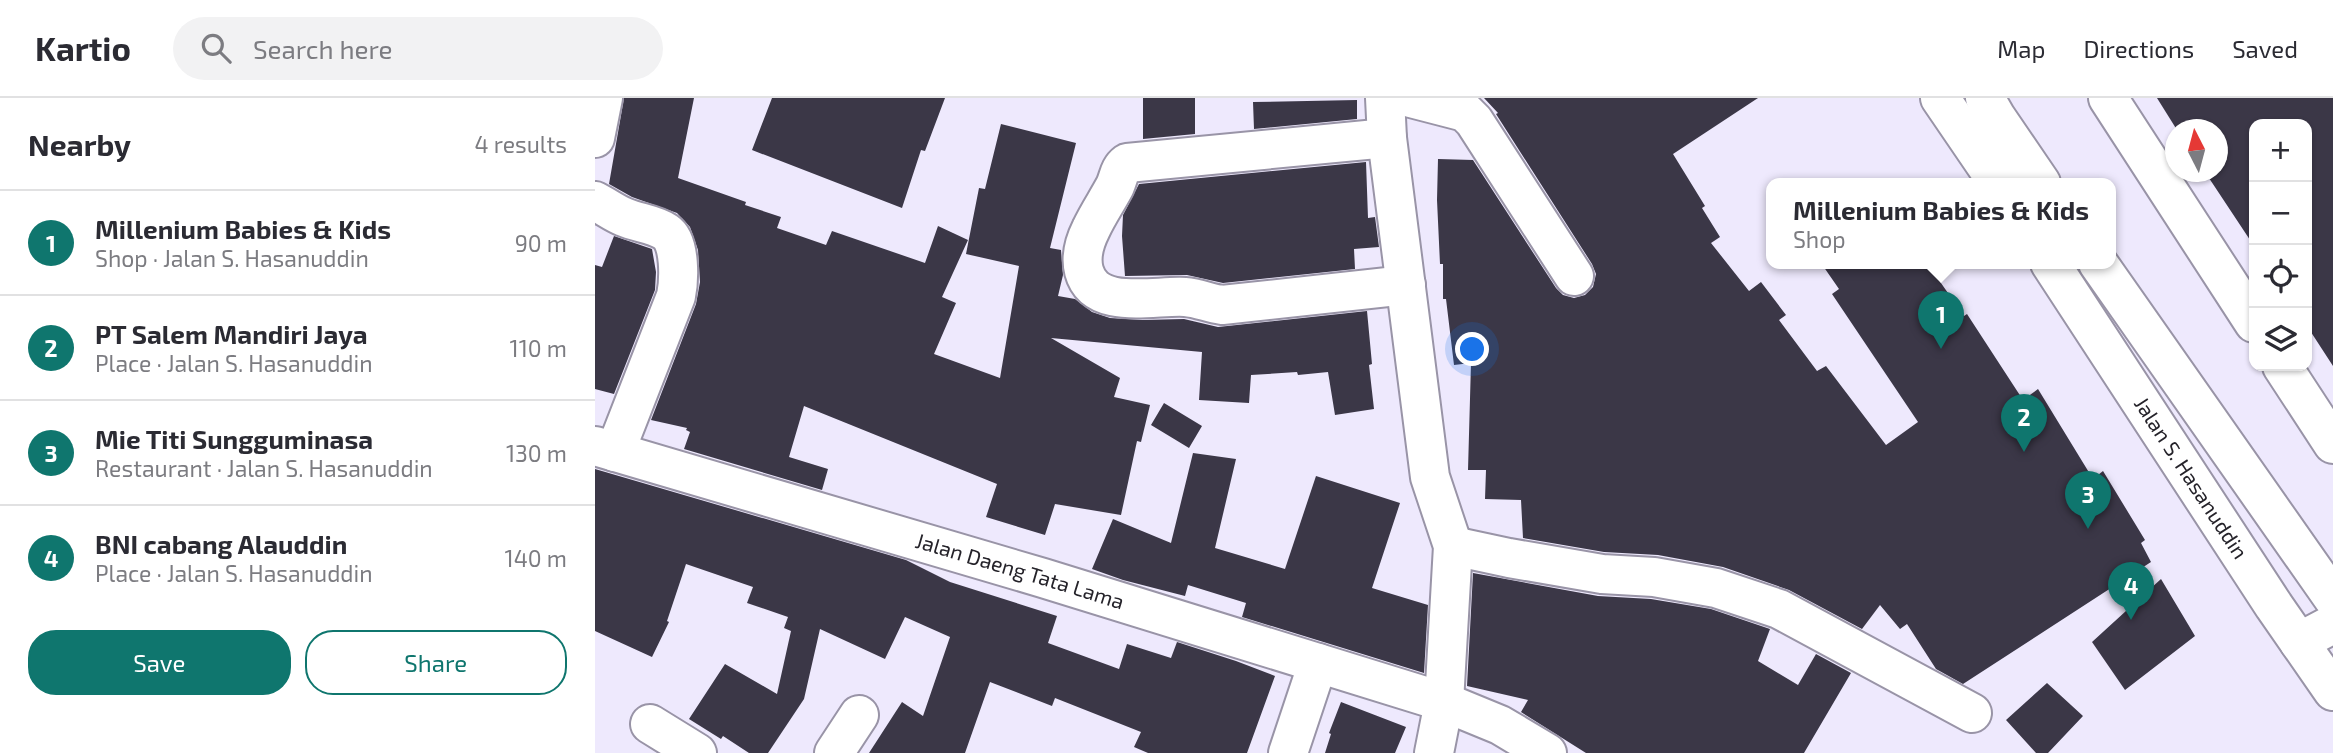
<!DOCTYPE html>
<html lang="en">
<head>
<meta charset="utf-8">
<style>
  body { margin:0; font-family:"Exo 2",sans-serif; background:#f2f2f3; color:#2b2b33 }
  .controls { position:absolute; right:21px; top:21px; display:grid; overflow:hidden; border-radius:14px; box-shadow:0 2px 5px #0004 }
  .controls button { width:63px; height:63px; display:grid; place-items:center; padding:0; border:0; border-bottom:2px solid #e1e1e2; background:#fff; color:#2b2b33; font:35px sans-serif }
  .compass { position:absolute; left:1570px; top:21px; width:63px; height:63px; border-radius:50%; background:#fff; box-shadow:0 2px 5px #0004; rotate:354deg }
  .you { position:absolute; left:878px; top:252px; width:24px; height:24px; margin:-18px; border:5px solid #fff; border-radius:50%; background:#1a73e8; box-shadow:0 0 0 10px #1a73e833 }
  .badge { display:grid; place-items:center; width:46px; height:46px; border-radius:50%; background:#0f766e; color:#fff; font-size:23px; font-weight:700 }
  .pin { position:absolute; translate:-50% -58px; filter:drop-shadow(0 2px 4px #0008) }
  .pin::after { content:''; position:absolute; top:37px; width:24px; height:21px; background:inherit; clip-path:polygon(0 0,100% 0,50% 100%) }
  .popup { position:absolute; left:1171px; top:80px; width:350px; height:91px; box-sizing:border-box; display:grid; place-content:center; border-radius:14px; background:#fff; filter:drop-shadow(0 2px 5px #0005); font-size:23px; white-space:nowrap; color:#7c7c81 }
  .popup b { font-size:26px; color:#2b2b33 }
  .popup::after { content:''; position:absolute; left:50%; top:100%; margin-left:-14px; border:14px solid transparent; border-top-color:#fff }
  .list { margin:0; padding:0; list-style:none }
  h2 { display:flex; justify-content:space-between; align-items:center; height:91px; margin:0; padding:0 28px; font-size:30px }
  h2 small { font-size:23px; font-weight:400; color:#7c7c81 }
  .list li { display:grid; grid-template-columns:46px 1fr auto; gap:21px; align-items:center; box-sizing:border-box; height:105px; padding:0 28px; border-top:2px solid #e1e1e2 }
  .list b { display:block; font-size:26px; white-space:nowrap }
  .list p { margin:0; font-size:23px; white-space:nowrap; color:#7c7c81 }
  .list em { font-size:23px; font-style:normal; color:#7c7c81 }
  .actions { display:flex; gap:14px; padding:21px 28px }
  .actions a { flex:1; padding:16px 0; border:2px solid #0f766e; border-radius:28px; text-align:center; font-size:24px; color:#0f766e }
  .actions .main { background:#0f766e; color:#fff }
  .icon { flex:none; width:38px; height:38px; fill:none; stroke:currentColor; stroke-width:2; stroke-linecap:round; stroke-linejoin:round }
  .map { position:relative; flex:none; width:1738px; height:655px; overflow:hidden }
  header { display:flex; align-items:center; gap:42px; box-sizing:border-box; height:98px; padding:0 35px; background:#fff; border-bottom:2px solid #e1e1e2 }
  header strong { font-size:33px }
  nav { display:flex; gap:38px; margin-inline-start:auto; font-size:24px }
  .search { width:490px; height:63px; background:#f2f2f3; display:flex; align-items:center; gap:18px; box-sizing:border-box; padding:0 24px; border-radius:38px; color:#7c7c81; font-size:26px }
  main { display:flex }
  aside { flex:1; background:#fff }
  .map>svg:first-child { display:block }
  .building { fill:#3b3747 }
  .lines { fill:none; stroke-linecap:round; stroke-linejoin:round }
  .minor-casing { stroke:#9994a7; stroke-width:42 }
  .highway-casing { stroke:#9994a7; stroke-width:42 }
  .minor { stroke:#fff; stroke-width:38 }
  .highway { stroke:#fff; stroke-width:38 }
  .labels { text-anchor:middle; stroke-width:7; stroke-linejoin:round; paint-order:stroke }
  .street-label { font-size:21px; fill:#25232a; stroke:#faf9fd }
</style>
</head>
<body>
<header>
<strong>Kartio</strong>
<div class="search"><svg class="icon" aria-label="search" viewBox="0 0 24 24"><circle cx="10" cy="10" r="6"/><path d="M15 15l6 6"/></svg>Search here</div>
<nav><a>Map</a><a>Directions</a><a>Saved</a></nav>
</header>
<main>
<aside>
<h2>Nearby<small>4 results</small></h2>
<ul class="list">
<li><span class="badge">1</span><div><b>Millenium Babies &amp; Kids</b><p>Shop · Jalan S. Hasanuddin</p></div><em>90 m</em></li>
<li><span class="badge">2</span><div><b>PT Salem Mandiri Jaya</b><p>Place · Jalan S. Hasanuddin</p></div><em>110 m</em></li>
<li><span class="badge">3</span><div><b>Mie Titi Sungguminasa</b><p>Restaurant · Jalan S. Hasanuddin</p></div><em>130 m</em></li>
<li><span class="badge">4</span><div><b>BNI cabang Alauddin</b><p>Place · Jalan S. Hasanuddin</p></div><em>140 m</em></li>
</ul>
<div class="actions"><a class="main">Save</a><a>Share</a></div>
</aside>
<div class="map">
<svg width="1738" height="655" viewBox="0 0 1738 655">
  <rect width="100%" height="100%" fill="#eee9fd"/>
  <path class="building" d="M29,0H99L83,80L151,104L150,107L186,119L182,130L231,147L237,133L330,165L343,128L373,142L347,199L361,205L339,256L405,280L424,168L371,156L384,90L390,91L406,26L481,45L455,150L466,152L468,177L463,198L480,201L497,214L515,220L547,222L589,221L623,229L772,213L777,266L774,267L779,311L740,317L733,274L703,277L702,274L656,277L654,305L604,302L607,254L456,240L525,280L519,299L555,307L546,344L542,343L526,417L460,406L450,437L391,419L402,386L209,308L194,359L233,371L227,392L89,351L95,334L91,332L92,330L56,322L101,206L105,184L103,152L95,129L82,115L37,99L14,86Z
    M177,0H350L330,53L326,52L307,110L157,52Z
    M548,0H600V36L548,41Z
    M889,0H1163L1078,56L1110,108L1107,110L1125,139L1116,145L1154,193L1166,184L1191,217L1184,222L1222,273L1231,268L1291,347L1323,324L1237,196L1244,191L1226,165H1332L1369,218L1372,216L1428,302L1443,291L1498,381L1508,373L1550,442L1546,445L1556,464L1368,586L1341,571L1312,526L1305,531L1285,507L1267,531L1194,492L1128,469L1063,457L1009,454L928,440L926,402L890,401L891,372H873L876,265L859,267L851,201H848V166H845L842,102L843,61L878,62L961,190L968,197L979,200L990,197L998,189L1001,176L997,166L901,16L903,15Z
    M1562,0H1738V268L1712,228V26H1659V148L1610,74H1622V32H1582Z
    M762,2V21L659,31L658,4Z
    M771,64L773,120L780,119L784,149L759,151L760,171L628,185L592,177L530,178L527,138L528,117L544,86Z
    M19,138L57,151L61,174L60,192L19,296L0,291V167L7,169Z
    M569,305L607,328L594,350L556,327Z
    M598,355L641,361L620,450L690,471L721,378L805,405L777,490L833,507L829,575L647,519L651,505L593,487L590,498L528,482L497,471L518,421L576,445Z
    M0,371L311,462L355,484L462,518L453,545L524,571L532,546L576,560L582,544L641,563L680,578L652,655H553L539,649L546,634L460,600L457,608L395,584L370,655H274L307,604L328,618L355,539L310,519L290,561L225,531L209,601L173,655H154L128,638L126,641L94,621L130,566L182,596L196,533L189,530L193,519L152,505L158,489L91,466L72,523L74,524L57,559L0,533Z
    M878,475L1003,498L1056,501L1116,511L1175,531L1163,563L1203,587L1221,556L1256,575L1209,655H991L926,614L933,602L872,588Z
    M1566,481L1600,538L1530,592L1497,544Z
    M1452,585L1488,618L1453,655H1441L1411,622Z
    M746,604L811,629L800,655H730L736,636L734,635Z"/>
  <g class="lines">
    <g class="minor-casing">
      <g id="minor">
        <path d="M790,0L792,40L835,379L858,448L849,604L839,655"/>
        <path d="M816,0L870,14L879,23L979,178"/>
        <path d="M1513,0L1659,225"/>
        <path d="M0,40L8,0"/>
        <path d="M792,40L532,65C524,71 524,79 520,88C512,103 503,116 496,131C490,143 485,158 489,173C500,213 559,197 590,199C603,200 614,205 627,207L811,187"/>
        <path d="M0,103C10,108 19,115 29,119C43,125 59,126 71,134C86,144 84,183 81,198L20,354"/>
        <path d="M1687,268L1738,346"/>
        <path id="s1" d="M0,348L448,480L849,604L905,627L952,655"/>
        <path d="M858,448L914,460L1007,476L1059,479L1121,490L1184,511L1377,615"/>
        <path d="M1704,544L1738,526"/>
        <path d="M55,626L102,655"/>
        <path d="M239,655L264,617"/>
        <path d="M693,655L723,565"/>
      </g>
    </g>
    <g class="highway-casing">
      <g id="highway">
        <path d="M1345,0L1403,85"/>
        <path d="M1390,0L1401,19L1446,85"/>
        <path id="s2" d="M1455,165L1679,508L1738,593"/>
        <path d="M1503,165L1738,500"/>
      </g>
    </g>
    <use href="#minor" class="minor"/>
    <use href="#highway" class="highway"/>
  </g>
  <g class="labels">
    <g class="street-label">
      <text dy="7" stroke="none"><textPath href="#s2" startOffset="257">Jalan S. Hasanuddin</textPath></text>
      <text dy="7" stroke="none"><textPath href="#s1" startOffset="443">Jalan Daeng Tata Lama</textPath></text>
    </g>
  </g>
</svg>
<div class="controls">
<button>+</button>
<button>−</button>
<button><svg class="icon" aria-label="locate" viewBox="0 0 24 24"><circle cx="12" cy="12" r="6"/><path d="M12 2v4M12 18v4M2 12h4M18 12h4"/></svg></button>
<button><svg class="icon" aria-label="layers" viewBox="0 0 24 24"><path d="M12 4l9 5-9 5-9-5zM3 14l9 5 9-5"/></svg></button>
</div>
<svg class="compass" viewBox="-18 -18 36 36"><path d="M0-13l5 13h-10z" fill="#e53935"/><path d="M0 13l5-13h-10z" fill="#7c7c81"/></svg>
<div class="you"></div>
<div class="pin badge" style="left:1346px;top:251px">1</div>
<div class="popup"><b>Millenium Babies &amp; Kids</b>Shop</div>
<div class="pin badge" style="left:1429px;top:354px">2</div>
<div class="pin badge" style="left:1493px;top:431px">3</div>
<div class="pin badge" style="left:1536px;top:522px">4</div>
</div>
</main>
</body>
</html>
